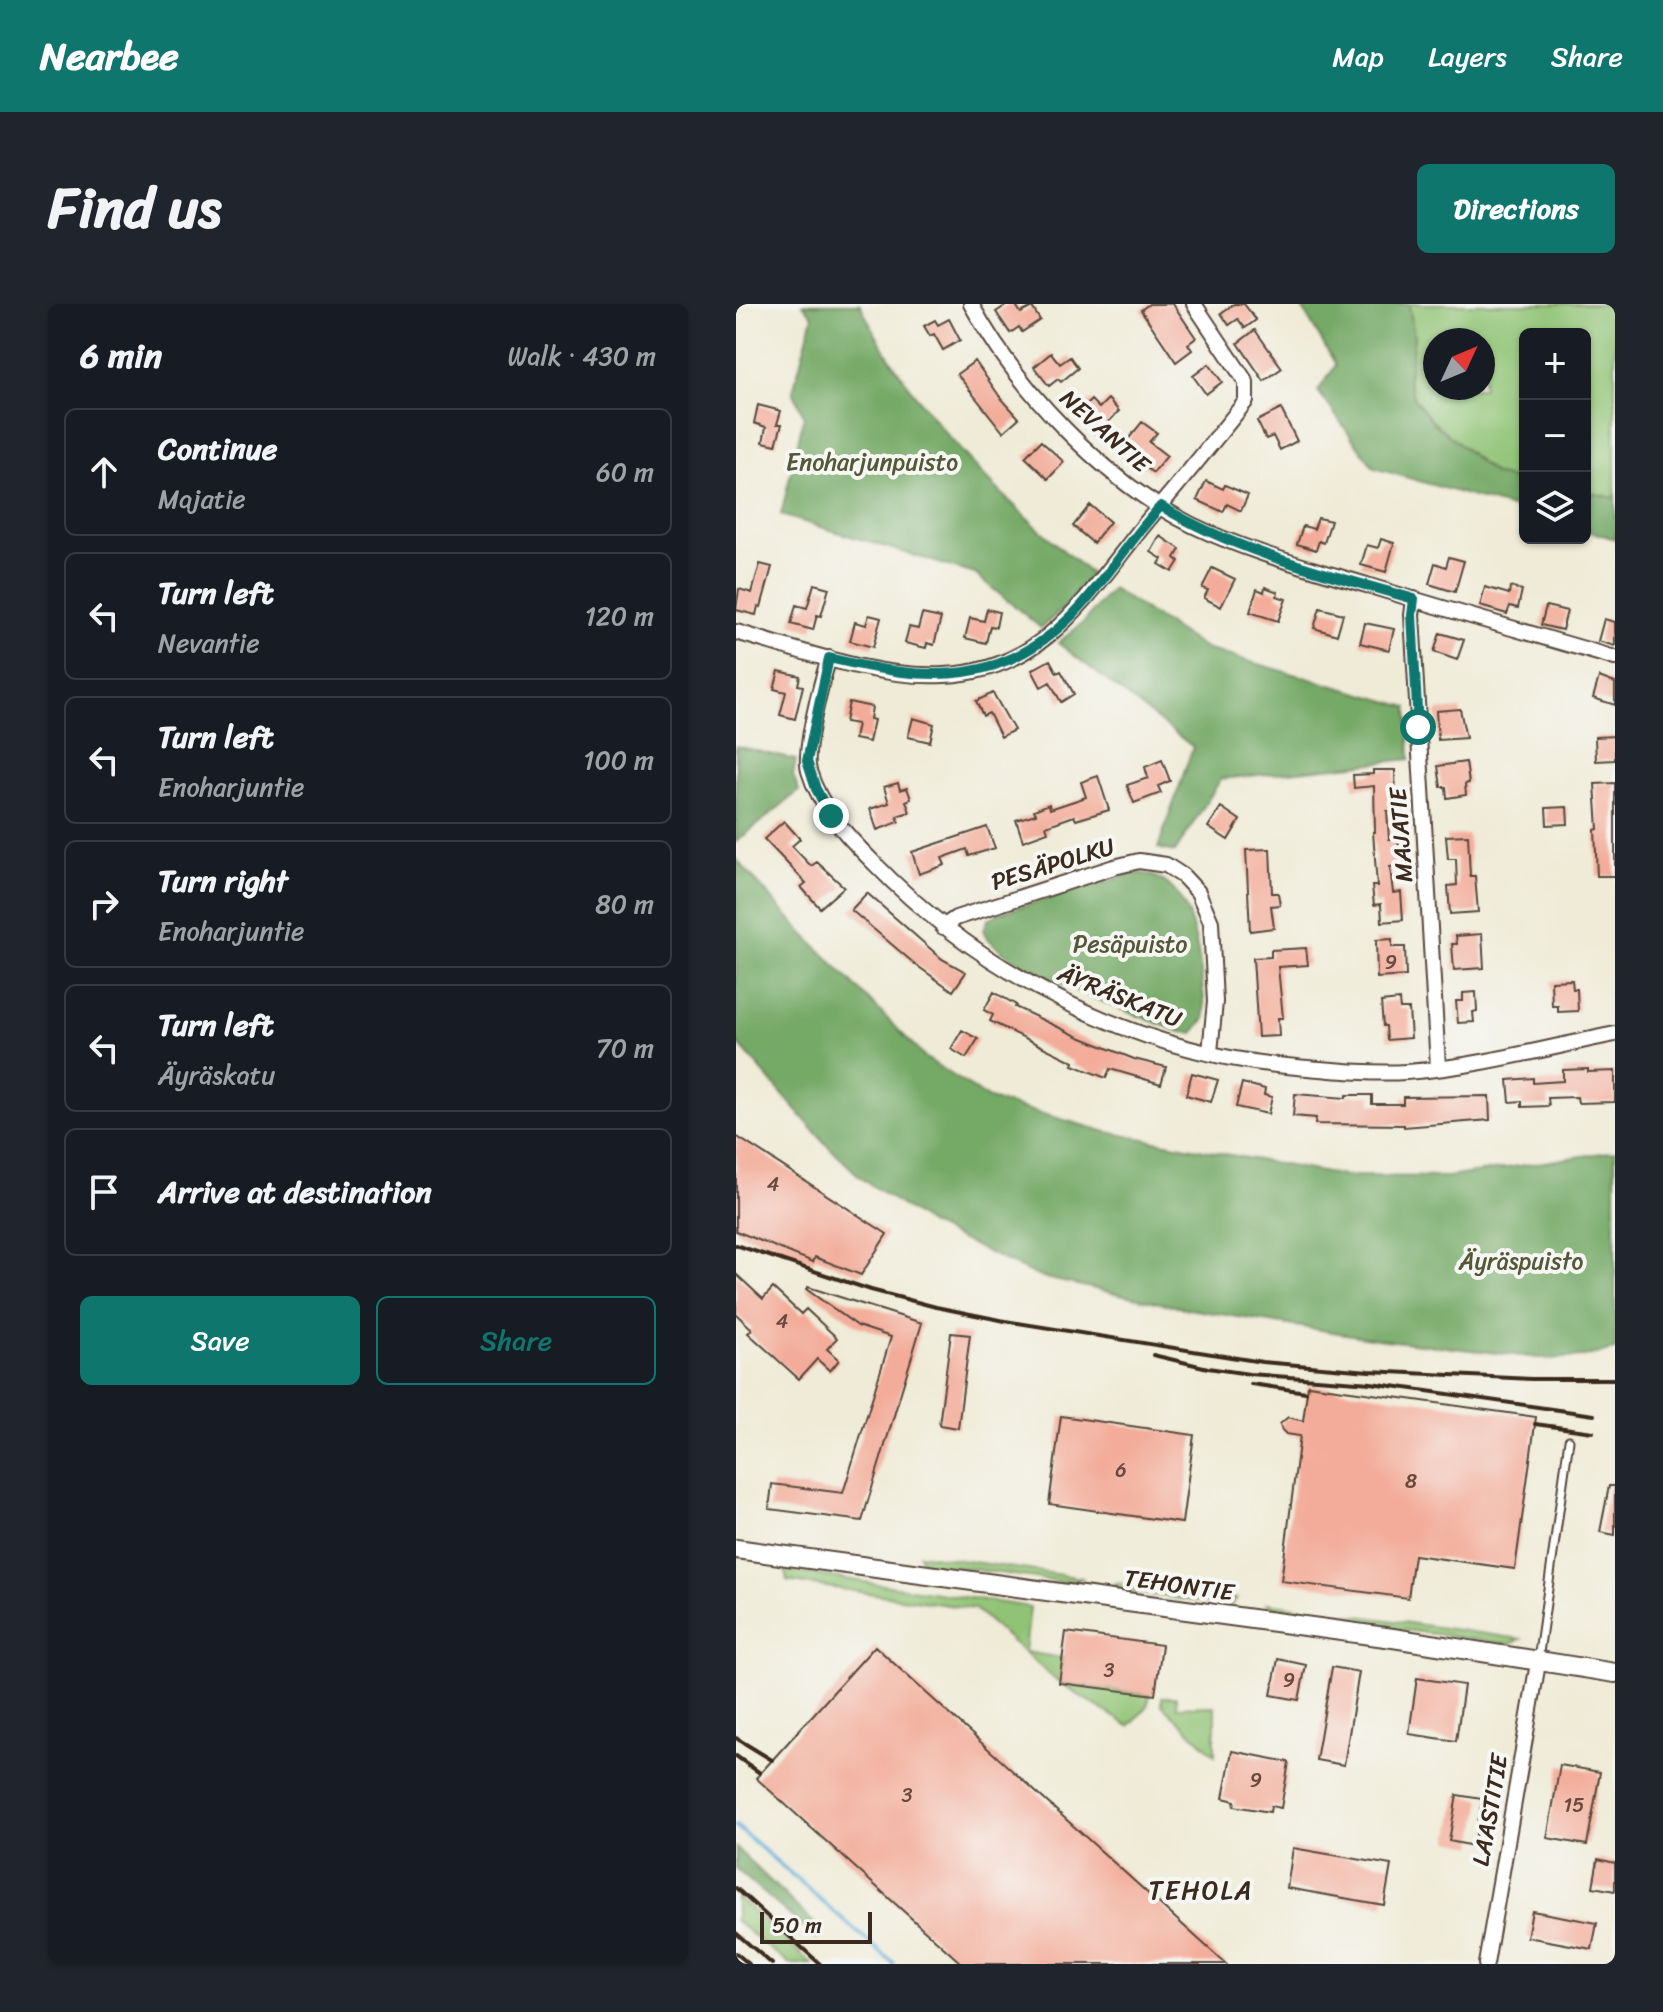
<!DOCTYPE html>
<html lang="en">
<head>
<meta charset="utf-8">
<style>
  body { margin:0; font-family:Sriracha,sans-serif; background:#20242c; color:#f1f3f6 }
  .controls { position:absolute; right:24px; top:24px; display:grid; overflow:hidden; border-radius:12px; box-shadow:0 2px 6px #0004 }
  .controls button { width:72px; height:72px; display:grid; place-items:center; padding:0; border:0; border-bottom:2px solid #363941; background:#171b24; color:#f1f3f6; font:40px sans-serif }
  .compass { position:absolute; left:687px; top:24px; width:72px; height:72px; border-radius:50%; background:#171b24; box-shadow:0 2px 6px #0004; rotate:46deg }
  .scale { position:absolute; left:24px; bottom:20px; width:112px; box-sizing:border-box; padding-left:8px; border:4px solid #3b2a1e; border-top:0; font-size:22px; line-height:28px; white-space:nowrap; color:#3b2a1e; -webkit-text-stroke:6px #f6f6f2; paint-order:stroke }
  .stop { position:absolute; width:24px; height:24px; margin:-18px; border:6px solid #0f766e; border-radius:50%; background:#fff }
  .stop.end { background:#0f766e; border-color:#fff; box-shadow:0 2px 8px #0008 }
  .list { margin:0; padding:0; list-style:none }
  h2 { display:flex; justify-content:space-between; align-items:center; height:104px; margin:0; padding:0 32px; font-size:34px }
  h2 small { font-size:26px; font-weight:400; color:#9ea1a6 }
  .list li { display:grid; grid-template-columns:52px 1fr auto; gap:24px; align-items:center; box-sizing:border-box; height:128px; margin:0 16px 16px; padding:0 16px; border:2px solid #363941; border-radius:12px }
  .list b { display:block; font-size:30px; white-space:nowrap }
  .list p { margin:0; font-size:26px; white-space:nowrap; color:#9ea1a6 }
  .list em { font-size:26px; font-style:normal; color:#9ea1a6 }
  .actions { display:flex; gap:16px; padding:24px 32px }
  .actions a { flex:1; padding:18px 0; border:2px solid #0f766e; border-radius:12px; text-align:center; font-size:28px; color:#0f766e }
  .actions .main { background:#0f766e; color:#fff }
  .icon { flex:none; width:44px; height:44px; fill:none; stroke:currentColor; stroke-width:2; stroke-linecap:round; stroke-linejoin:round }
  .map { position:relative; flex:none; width:879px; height:1660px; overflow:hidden; border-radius:12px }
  header { display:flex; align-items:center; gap:48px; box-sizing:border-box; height:112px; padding:0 40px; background:#0f766e; color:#fff }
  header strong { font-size:38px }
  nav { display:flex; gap:44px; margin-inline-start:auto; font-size:28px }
  .intro { display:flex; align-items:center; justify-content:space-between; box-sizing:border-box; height:192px; padding:0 48px }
  h1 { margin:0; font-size:56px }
  .button { padding:20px 36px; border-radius:12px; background:#0f766e; color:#fff; font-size:28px; font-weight:700 }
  main { display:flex; gap:48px; padding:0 48px }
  aside { flex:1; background:#171b24; border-radius:12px; box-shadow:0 2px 6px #0004 }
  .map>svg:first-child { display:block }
  .green { fill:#90c374; stroke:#667649; stroke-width:2; fill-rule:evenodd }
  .forest { fill:#74a966; stroke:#586a42; stroke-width:2 }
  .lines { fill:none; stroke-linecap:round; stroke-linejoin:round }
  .stream { stroke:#60add9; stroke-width:4 }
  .building { fill:#f3ac99 }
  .service-casing { stroke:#56473a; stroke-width:11 }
  .minor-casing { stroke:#56473a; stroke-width:18 }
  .tertiary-casing { stroke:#56473a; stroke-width:22 }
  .service { stroke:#fff; stroke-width:7 }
  .minor { stroke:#fff; stroke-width:14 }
  .tertiary { stroke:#fff; stroke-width:18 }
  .rail { stroke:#3b2a1e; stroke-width:4 }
  .route { stroke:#0f766e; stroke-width:10 }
  .labels { text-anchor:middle; stroke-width:8; stroke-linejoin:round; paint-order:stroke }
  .number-label { font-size:20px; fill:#694a3d }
  .street-label { font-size:24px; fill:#3b2a1e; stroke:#f6f6f2 }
  .park-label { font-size:24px; fill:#545838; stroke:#f6f6f2 }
  .neighbourhood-label { font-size:26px; letter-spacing:2px; fill:#3b2a1e; stroke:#f6f6f2 }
</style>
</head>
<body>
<header>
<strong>Nearbee</strong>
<nav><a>Map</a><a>Layers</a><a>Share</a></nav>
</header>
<div class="intro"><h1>Find us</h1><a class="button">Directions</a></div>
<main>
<aside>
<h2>6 min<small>Walk · 430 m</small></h2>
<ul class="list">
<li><svg class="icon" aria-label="ahead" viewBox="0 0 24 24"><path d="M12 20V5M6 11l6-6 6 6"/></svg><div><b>Continue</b><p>Majatie</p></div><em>60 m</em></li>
<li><svg class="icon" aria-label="left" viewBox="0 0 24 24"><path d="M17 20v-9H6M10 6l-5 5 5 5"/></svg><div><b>Turn left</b><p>Nevantie</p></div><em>120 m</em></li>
<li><svg class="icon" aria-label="left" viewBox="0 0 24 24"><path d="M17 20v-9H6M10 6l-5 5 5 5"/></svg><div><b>Turn left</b><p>Enoharjuntie</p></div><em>100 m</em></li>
<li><svg class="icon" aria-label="right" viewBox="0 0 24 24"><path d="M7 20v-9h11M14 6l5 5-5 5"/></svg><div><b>Turn right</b><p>Enoharjuntie</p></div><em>80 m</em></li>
<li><svg class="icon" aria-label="left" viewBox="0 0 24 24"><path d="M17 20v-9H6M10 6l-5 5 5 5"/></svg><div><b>Turn left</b><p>Äyräskatu</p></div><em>70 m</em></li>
<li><svg class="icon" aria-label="arrive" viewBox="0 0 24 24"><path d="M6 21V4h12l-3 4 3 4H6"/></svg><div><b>Arrive at destination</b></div></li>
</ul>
<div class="actions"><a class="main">Save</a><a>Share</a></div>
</aside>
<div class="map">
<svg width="879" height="1660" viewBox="0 0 879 1660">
  <rect width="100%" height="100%" fill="#f6f6f2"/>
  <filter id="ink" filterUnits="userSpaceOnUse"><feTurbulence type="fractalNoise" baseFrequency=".0125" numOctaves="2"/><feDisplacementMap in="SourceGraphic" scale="16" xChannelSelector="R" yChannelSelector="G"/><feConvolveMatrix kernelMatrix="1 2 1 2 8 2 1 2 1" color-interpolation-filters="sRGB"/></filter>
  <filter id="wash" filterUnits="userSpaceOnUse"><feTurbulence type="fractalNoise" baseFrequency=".006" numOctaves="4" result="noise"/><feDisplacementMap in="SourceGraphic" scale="32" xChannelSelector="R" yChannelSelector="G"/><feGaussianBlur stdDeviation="1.8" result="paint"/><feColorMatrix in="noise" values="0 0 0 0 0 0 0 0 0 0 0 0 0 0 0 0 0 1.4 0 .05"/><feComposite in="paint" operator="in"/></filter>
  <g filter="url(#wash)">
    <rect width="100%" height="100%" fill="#efebd7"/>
    <path class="green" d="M673,0H879V194L849,188V30H789V179L758,170L696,117L678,95L672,75L678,34ZM699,36H747V84H699Z
      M183,1250L346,1274L336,1279L192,1259L185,1257Z
      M49,1266L294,1303L289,1348L326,1354L323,1379L414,1391L411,1403L393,1422L323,1379L239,1305L51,1277Z
      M379,1279L500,1295L495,1301H490L387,1287L382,1285Z
      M531,1299L785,1335L774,1340L542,1309Z
      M426,1393H440L441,1403L479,1402V1451L426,1401Z
      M0,1592L76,1660H53L0,1617Z"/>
    <path class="forest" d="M67,0H124C173,104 267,197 355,270L329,303L305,324L239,270L45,211L68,112L57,87L77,12Z
      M564,0H673L678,34L672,75L678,95L696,117L758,170L789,179V208L638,164L582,87L600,61Z
      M849,188L879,194V235L849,226Z
      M376,285L470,345L672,403L674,455L485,475L439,548L422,544L457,443L322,339L349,317Z
      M0,442L60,456L57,472L63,487L0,538Z
      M0,555L65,627L190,754L253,795L371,828L607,872L712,873L879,847V1046L846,1053L812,1055L641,1035L453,1005L304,973L194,921L125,874L88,838L0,737Z
      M400,569C462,570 463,659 469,705V715L457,729L445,728C406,713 260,662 247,626L252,616L263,609Z
      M0,1544L84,1625L80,1634L0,1565Z"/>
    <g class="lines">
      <path class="stream" d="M0,1522L158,1660"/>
    </g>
    <g id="blocks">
      <path class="building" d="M272,0H279L285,9L296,3L304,16L286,28L283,23L274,29L260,8Z
        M413,0H437L460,34L452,40L456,46L440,58L405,6Z
        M498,0H508L520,16L509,24L502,15L493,21L485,9Z
        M213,15L224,36L207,46L198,30L194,32L188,22L199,16L202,21Z
        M519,26L546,64L528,77L502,39Z
        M315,49L324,60L334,53L342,64L325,78L322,75L313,82L298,63Z
        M239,57L264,93L283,114L267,128L221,70Z
        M473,60L486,78L470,90L457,72Z
        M372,95L383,107L366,125L364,123L358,129L340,111L355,96L363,104Z
        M22,101L45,107L41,120H46L40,141L27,138L30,123L18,119Z
        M545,105L561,137L544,146L537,132L530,135L521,117Z
        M406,118L421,129L413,138L431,152L417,169L407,161L403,166L381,149Z
        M305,137L328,158L312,175L289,153Z
        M470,177L487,185L489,181L512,191L505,207L491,200L487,208L461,196Z
        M354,201L374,218L357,239L337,222Z
        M582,214L595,217L588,239L583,237L580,246L561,240L567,222L578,225Z
        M424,232L444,245L439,254L443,257L436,268L423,260L426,255L415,248Z
        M645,235L658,239L650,268L625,261L631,241L642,244Z
        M713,253L728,257L719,288L693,280L699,259L710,263Z
        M24,260L36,263L25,303L22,302L20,311L0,306L3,285L16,289Z
        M476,264L499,275L485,303L468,294L472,286L466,284Z
        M78,280L93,284L85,312L81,311L77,326L55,320L60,301L71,304Z
        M529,283L542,288L541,292L550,295L542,317L514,308L521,285L528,288Z
        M749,283L773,290L774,283L786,286L782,304L774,302L771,310L744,302Z
        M810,302L831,307L826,326L805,321Z
        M584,304L607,310L601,331L578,324Z
        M251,305L263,308L260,323L254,322L250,339L229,334L234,314L248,317Z
        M186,310L205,314L198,341L191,339L190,344L169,339L173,323L182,325Z
        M133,311L145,314L137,343L114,337L119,318L130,321Z
        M868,315L879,318V342L862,337Z
        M629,319L658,325L653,346L624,339Z
        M704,329L728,336L721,356L698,348Z
        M314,356L321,369L325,367L338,390L325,398L314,378L305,383L296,366Z
        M43,367L64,372L62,381L67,382L59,415L44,411L50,388L38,385Z
        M863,373L879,379V401L857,394Z
        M257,389L278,426L265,433L253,409L247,412L240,397Z
        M113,398L136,403L134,415L138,416L133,438L118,435L121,420L109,418Z
        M724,405L730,434L702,436L700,407Z
        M177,414L198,420L194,438L172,433Z
        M879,432V456L860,457L859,433Z
        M426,456L434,477L422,482L425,489L398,499L391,481L412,474L409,463Z
        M730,458L733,479L729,480L730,491L711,494L710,483H705L702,462Z
        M637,466H659L660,507H651L653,535H662L665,562L654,563L657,589L665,588L667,616L646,618L645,600L638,601L636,582H641L637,528H639L638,482L618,484L617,471L637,470Z
        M362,472L373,506L340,516L338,512L310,522L312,528L287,537L280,516L300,510L298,506L313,500L314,505L350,493L345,478Z
        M162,479L164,486L171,484L175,495L170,497L174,508L161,512L163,518L141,526L134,505L153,499L148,483Z
        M879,479V572H861L859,526L862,525L859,480Z
        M485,503L504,516L492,536L472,523Z
        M831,503L832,520L811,521L810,504Z
        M48,517L64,535L56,542L75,562L81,558L108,583L84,604L65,583L70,579L28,535Z
        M251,523L259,544L233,552L231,545L206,554L209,561L183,570L176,548Z
        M732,531L734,572H739L742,608L714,610L712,582L721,581L720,555H712L710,532Z
        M534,545L536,589H542L544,601L535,602L538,624L514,627L510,546Z
        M131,589L206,655L230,668L217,687L180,661L115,606Z
        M746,630L748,664L718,666L716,640H721L720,632Z
        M656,635V643H669L670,672L641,674L640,636Z
        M570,644L572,661L542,663L547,714H542L543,732L522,733L517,654L535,653V646Z
        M836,676L837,685H841L842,707L822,708V702H816L815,677Z
        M258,688L280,701L279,703L341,732L398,755L430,763L425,780L374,765L370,774L337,761L338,758L254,717L257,711L248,706Z
        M740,688L741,707L737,708L738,718L722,719L720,697H727V689Z
        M663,696L664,705H673L675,734L651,736L650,722H647L645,698Z
        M226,726L242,735L230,754L215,745Z
        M852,765V768L879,767V798L842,799L841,793L812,794L813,802L786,803V797L774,798L772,776L797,774V779L827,777V766Z
        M456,769L482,776L475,798L450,791Z
        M506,779L529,785L528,791L536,793L532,810L500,803Z
        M559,790L610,794V791H636V800H667V793L753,792L754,816L668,823V821L579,820L580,814L557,812Z
        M0,832L151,930L125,971L79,953L77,958L0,927Z
        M0,970L27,995L37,984L65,1010L70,1005L101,1034L91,1045L103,1056L94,1067L81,1055L63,1075L12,1029L16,1025L0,1010Z
        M72,983L186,1019L126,1217L33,1205L36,1180L107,1189L155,1033L122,1022L70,985Z
        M215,1029L234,1031L222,1124L203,1121Z
        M572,1081L800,1113L779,1265L678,1251L672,1294L545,1277L564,1132L550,1130L546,1126L544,1120L552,1113L567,1117Z
        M325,1112L458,1131L446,1219L313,1200Z
        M873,1182H879V1231L864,1228Z
        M330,1328L426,1341L419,1391L323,1379Z
        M139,1342L176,1376L490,1660H226L20,1474Z
        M542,1355L570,1361L563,1396L535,1391Z
        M596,1363L623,1368L608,1461L580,1456Z
        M681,1374L728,1381L720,1437L673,1430Z
        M496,1447L553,1458L545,1504L535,1502L534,1508L498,1502L499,1497L487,1494Z
        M824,1461L864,1468L851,1541L811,1534Z
        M721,1491L746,1495L738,1542L713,1537Z
        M557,1544L655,1561L648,1601L551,1584Z
        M862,1555L879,1559V1587L857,1583Z
        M796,1607L861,1619L856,1645L791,1633Z"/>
    </g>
  </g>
  <g filter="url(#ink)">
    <use href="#blocks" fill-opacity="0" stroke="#56473a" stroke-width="2"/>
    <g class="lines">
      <g class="service-casing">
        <path id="service" d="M802,1356L833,1136"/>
      </g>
      <g class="minor-casing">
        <path id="minor" d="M235,0C281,85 368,177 456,221C512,248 574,264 634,282C715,307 797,330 879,354
          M678,295L676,311L702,763
          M0,328C64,346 141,375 208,371C312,367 355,285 413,215C446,176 478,137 510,97V78L458,0
          M93,354C86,376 67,447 73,467C84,504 112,533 139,560C248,672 403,751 561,763C596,766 635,770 670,768C740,763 810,744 879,730
          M207,623L220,614L378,563L403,557L430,561L447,572L462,588L475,618L479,698L474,748
          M750,1660L802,1359"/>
      </g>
      <g class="tertiary-casing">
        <path id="tertiary" d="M0,1245L657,1334L879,1369"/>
      </g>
      <use href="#service" class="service"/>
      <use href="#minor" class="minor"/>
      <use href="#tertiary" class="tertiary"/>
      <path class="rail" d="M0,941L135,986L200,1003L269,1017L526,1058L633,1067L796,1075H879
        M417,1051L472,1064L513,1070L635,1079L858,1111
        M515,1080L570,1088
        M799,1120L857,1128
        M0,1434L36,1456
        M0,1452L24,1469
        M0,1584L84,1660
        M0,1629L36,1660
        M0,1649L13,1660"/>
    </g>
  </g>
  <g class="lines" filter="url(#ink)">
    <path class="route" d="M95,512L80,485L71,457L93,354C192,378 270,385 345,302C374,270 396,233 425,202C502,249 592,270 678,295L676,311L682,423"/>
  </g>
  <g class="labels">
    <g class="number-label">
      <text x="655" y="665">9</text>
      <text x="37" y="887">4</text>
      <text x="46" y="1024">4</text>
      <text x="385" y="1173">6</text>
      <text x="675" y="1184">8</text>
      <text x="373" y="1373">3</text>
      <text x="553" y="1383">9</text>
      <text x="520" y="1483">9</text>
      <text x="171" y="1498">3</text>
      <text x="838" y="1508">15</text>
    </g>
    <g class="street-label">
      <text transform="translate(369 127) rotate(42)" y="8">NEVANTIE</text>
      <text transform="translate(665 531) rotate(-94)" y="8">MAJATIE</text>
      <text transform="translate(317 560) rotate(-17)" y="8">PESÄPOLKU</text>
      <text transform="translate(384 692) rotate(22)" y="8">ÄYRÄSKATU</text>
      <text transform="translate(443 1281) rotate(8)" y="8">TEHONTIE</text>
      <text transform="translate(754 1506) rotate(-80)" y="8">LAASTITIE</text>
    </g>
    <g class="park-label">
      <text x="136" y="166">Enoharjunpuisto</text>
      <text x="394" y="648">Pesäpuisto</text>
      <text x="785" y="965">Äyräspuisto</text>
    </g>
    <g class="neighbourhood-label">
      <text x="465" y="1595">TEHOLA</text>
    </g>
  </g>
</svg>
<div class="controls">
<button>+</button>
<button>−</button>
<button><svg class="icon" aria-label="layers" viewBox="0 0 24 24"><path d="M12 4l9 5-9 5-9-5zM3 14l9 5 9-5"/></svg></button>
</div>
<svg class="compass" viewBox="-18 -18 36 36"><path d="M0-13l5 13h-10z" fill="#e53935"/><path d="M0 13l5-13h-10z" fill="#9ea1a6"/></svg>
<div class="scale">50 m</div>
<div class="stop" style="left:682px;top:423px"></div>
<div class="stop end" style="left:95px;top:512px"></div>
</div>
</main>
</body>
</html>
